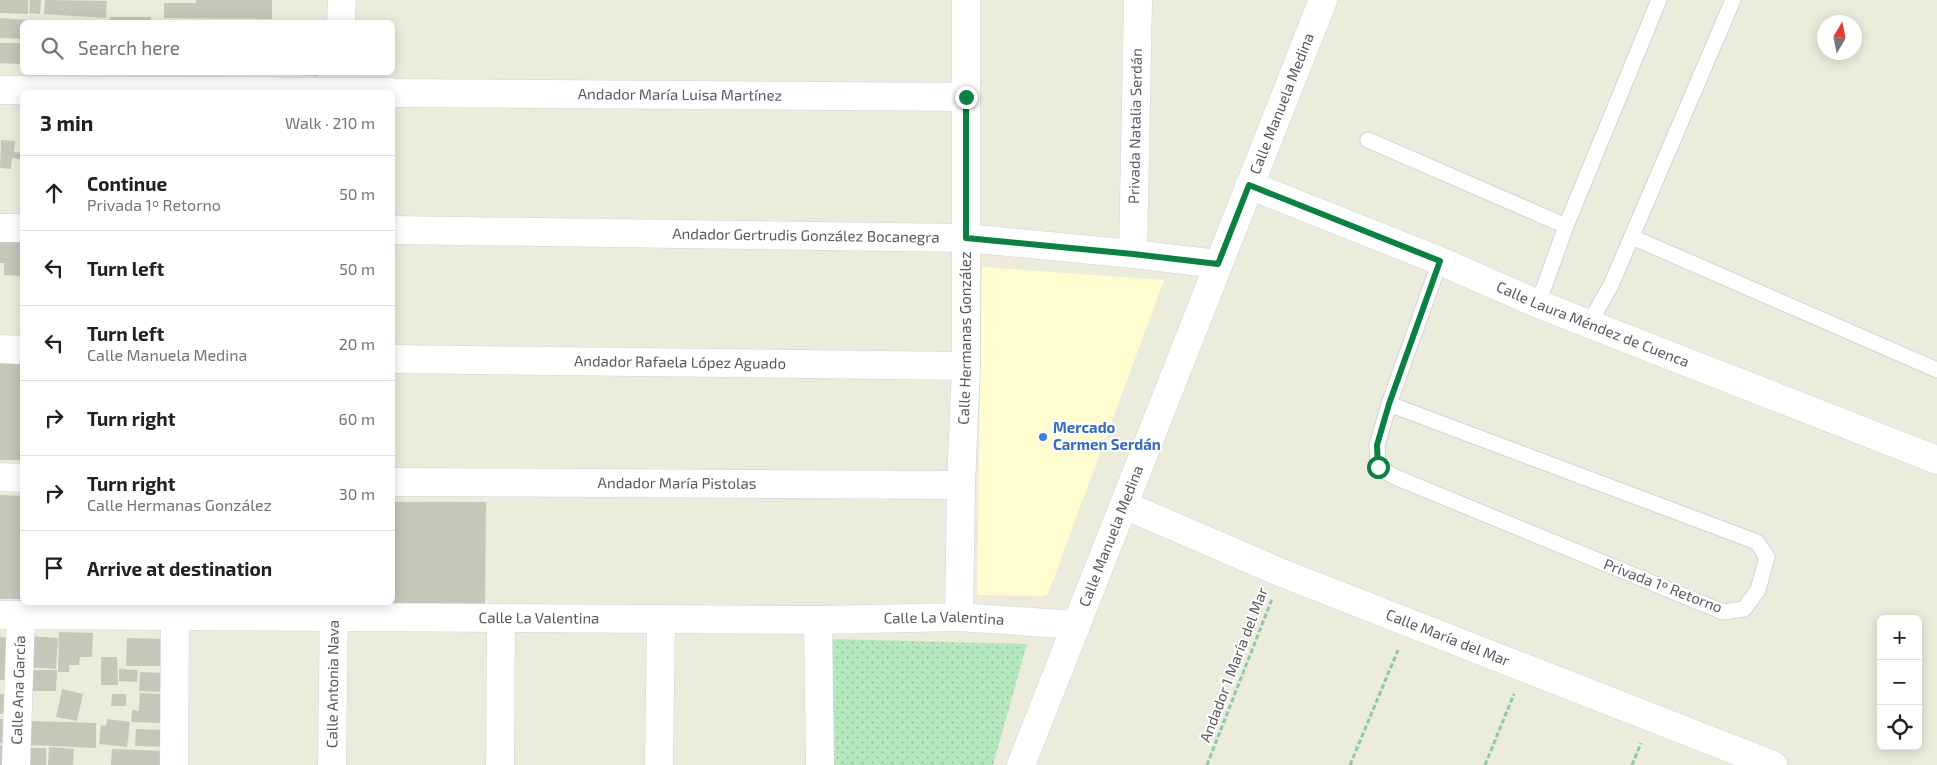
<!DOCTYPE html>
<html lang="en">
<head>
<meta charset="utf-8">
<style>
  body { margin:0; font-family:"Exo 2",sans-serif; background:#f2f2f2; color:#202124 }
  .controls { position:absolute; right:15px; bottom:15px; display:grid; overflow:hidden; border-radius:8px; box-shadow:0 2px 12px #0003 }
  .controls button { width:45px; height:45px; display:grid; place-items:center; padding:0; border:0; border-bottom:1px solid #e0e0e0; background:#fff; color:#202124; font:25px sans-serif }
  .compass { position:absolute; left:1817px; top:15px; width:45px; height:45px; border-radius:50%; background:#fff; box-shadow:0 2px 12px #0003; rotate:10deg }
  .stop { position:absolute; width:15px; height:15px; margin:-11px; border:4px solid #0b8043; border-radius:50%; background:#fff }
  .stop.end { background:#0b8043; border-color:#fff; box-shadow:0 1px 5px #0008 }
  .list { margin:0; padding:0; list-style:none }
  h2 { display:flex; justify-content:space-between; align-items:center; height:65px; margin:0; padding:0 20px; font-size:21px }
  h2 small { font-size:16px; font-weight:400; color:#757577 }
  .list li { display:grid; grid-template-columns:32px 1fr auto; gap:15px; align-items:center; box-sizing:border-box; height:75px; padding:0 20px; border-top:1px solid #e0e0e0 }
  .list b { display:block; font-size:19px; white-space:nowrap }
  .list p { margin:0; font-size:16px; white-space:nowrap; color:#757577 }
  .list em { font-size:16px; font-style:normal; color:#757577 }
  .icon { flex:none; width:28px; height:28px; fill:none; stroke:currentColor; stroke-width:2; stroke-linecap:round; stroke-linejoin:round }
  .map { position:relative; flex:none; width:1937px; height:765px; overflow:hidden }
  .search { position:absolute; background:#fff; box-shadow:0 2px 12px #0003; left:20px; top:20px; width:375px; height:55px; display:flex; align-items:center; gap:12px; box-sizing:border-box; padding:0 18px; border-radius:8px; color:#757577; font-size:19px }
  .panel { position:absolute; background:#fff; box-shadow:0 2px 12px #0003; left:20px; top:90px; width:375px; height:515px; border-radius:8px }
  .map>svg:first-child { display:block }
  .commercial { fill:#fffdd0 }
  .park { fill:url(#park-dots) }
  .building { fill:#c7c6bb }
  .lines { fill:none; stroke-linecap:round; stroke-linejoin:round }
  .service-casing { stroke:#d1d2da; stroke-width:17 }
  .minor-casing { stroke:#d1d2da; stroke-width:29 }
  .tertiary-casing { stroke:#d1d2da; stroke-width:29 }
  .path { stroke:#8fc9aa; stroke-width:3; stroke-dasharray:5 2.5; stroke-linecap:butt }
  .service { stroke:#fff; stroke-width:15 }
  .minor { stroke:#fff; stroke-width:28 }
  .tertiary { stroke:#fff; stroke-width:28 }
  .route { stroke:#0b8043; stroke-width:6 }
  .shop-dot { fill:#3f7fe0; stroke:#fff; stroke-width:2 }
  .labels { text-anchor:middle; stroke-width:4; stroke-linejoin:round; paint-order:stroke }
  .street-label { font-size:15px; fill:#575a61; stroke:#fff }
  .shop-label { font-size:15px; font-weight:bold; fill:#366cbe; stroke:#fff; text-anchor:start }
</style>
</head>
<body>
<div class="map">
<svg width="1937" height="765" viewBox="0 0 1937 765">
  <defs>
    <pattern id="park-dots" width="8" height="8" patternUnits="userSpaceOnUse" patternTransform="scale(1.25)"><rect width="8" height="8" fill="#b6e8bf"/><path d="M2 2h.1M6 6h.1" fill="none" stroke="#97bf9f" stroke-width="1.8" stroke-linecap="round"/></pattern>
  </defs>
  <rect width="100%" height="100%" fill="#ececdd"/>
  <path class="commercial" d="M982,267L1164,280L1048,594L1042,596L977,595Z"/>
  <path class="park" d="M833,639L1027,644L993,765H831Z"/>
  <path class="building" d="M0,0H28V14L0,13Z
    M30,0H41L40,14L29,13Z
    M45,0L107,1L106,18L44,14Z
    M196,0H272V19L164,18V3H196Z
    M110,17H151V22H110Z
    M0,18L43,21V22H22V39L0,38Z
    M0,43H22V64L0,63Z
    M198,72H235V74H198Z
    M287,72H318V76L287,74Z
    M1,140L15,141L14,152L20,153V159L12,158L11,169L0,168Z
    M0,241L22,242V276L4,275V263H0Z
    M0,362L22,363V460H0Z
    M0,495L22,496V599H0Z
    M392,502H486L485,607L360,605V602H392Z
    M59,632L93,633L92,657H80L79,665H69V672H58Z
    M29,636L58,638L56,669L27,667Z
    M0,637L14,638L13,680H0Z
    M127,638L163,639L162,666H126Z
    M101,657H117L118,685H101Z
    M119,669L138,670L137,682L119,681Z
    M26,670H57L56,691H25Z
    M140,672L162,673L161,692L139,691Z
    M62,689L83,694L77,721L56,717Z
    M15,693L16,714H0V694Z
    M140,693L162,694L160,723L131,722L132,710L139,711Z
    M112,694H126V706H111Z
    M0,719H14V743H0Z
    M107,719L130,722L127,747L99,744L101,725L106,726Z
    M30,721L96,723V748L30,745Z
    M136,729L165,730V747L135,746Z
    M0,745H8L7,765H0Z
    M49,747L74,749L73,765H48Z
    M29,748H46V765H28Z
    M112,749L169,751V765H111Z"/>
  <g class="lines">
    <g class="service-casing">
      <path id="service" d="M1368,140L1566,226
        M1632,237L1937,370
        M1538,304L1566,226L1659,0
        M1589,324L1611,285L1733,0
        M1389,404L1757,542L1767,557L1758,590L1744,609L1723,612L1395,477L1378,467L1377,445L1389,404L1440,261"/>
    </g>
    <g class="minor-casing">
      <g id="minor">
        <path d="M341,22L342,0"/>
        <path d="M0,90L391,92"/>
        <path id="s1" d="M392,93L966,97"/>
        <path id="s2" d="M1249,185L1440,261L1538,304L1937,460"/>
        <path d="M0,228H22"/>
        <path id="s3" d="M392,230L966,238L1133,254L1218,264"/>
        <path id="s4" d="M1133,254L1138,0"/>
        <path d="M0,349L22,350"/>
        <path id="s5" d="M392,359L966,366"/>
        <path d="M0,477L22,478"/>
        <path id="s6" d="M392,482L961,485"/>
        <path id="s7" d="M1124,505L1282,573L1773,765"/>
        <path id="s8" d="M0,615L818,620L959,617L1076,625"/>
        <path id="s9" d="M959,617L961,485L966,366V0"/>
        <path d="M818,620L820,765"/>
        <path id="s10" d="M16,765L21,615"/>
        <path d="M174,765L175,615"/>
        <path id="s11" d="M332,765L334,602"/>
        <path d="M500,765L501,618"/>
        <path d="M659,765L661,619"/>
      </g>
    </g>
    <g class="tertiary-casing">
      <g id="tertiary">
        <path id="s12" d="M1021,765L1323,0"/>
      </g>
    </g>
    <path class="path" d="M1207,765L1272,599
      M1350,765L1398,650
      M1485,765L1514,694
      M1632,765L1641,743"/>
    <use href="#service" class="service"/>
    <use href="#minor" class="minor"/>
    <use href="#tertiary" class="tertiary"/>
  </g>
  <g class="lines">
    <path class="route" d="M966,97V238L1133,254L1218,264L1249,185L1440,261L1389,404L1377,445L1378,467"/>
  </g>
  <circle class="shop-dot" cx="1043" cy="437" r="5"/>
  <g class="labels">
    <g class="street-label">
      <text dy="5" stroke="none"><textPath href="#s1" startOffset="288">Andador María Luisa Martínez</textPath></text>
      <text dy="5" stroke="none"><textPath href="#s12" startOffset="711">Calle Manuela Medina</textPath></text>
      <text dy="5" stroke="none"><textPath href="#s4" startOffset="128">Privada Natalia Serdán</textPath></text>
      <text dy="5" stroke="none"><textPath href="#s3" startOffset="414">Andador Gertrudis González Bocanegra</textPath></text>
      <text dy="5" stroke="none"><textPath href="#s2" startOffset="371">Calle Laura Méndez de Cuenca</textPath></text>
      <text dy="5" stroke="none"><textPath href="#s9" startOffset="279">Calle Hermanas González</textPath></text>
      <text dy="5" stroke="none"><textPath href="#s5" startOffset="288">Andador Rafaela López Aguado</textPath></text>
      <text dy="5" stroke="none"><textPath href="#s6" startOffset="285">Andador María Pistolas</textPath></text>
      <text dy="5" stroke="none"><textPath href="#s12" startOffset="246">Calle Manuela Medina</textPath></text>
      <text transform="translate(1663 586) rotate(21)" y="5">Privada 1º Retorno</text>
      <text dy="5" stroke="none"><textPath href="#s8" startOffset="539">Calle La Valentina</textPath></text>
      <text dy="5" stroke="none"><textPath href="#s8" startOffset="944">Calle La Valentina</textPath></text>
      <text dy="5" stroke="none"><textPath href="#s7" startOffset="350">Calle María del Mar</textPath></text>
      <text transform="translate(1234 665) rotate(-69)" y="5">Andador 1 María del Mar</text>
      <text dy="5" stroke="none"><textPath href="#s11" startOffset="81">Calle Antonia Nava</textPath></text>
      <text dy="5" stroke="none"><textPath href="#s10" startOffset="75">Calle Ana García</textPath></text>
    </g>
    <g class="shop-label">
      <text x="1053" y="433">Mercado<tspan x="1053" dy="17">Carmen Serdán</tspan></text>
    </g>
  </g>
</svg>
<div class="controls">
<button>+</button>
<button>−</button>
<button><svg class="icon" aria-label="locate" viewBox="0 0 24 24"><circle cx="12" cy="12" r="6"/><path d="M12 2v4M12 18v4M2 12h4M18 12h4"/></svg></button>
</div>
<svg class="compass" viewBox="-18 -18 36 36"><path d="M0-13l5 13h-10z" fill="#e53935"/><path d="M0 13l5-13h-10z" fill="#757577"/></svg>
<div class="stop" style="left:1378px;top:467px"></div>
<div class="stop end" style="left:966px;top:97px"></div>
<div class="search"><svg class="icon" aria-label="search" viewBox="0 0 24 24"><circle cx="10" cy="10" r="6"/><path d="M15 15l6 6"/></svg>Search here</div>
<section class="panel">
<h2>3 min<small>Walk · 210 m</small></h2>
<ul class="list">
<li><svg class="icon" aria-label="ahead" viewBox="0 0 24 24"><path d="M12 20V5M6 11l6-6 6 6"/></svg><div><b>Continue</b><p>Privada 1º Retorno</p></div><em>50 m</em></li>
<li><svg class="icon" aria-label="left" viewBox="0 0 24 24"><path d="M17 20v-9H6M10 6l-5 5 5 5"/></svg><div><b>Turn left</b></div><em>50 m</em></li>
<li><svg class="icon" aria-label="left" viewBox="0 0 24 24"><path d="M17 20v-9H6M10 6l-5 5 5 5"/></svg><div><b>Turn left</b><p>Calle Manuela Medina</p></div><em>20 m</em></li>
<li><svg class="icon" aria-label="right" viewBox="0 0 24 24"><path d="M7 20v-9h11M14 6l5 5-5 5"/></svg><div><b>Turn right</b></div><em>60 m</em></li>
<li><svg class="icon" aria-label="right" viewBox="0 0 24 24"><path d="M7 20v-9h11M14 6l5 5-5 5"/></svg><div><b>Turn right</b><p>Calle Hermanas González</p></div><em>30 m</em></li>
<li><svg class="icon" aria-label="arrive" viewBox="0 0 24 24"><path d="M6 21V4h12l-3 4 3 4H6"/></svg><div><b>Arrive at destination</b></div></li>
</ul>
</section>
</div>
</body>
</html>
